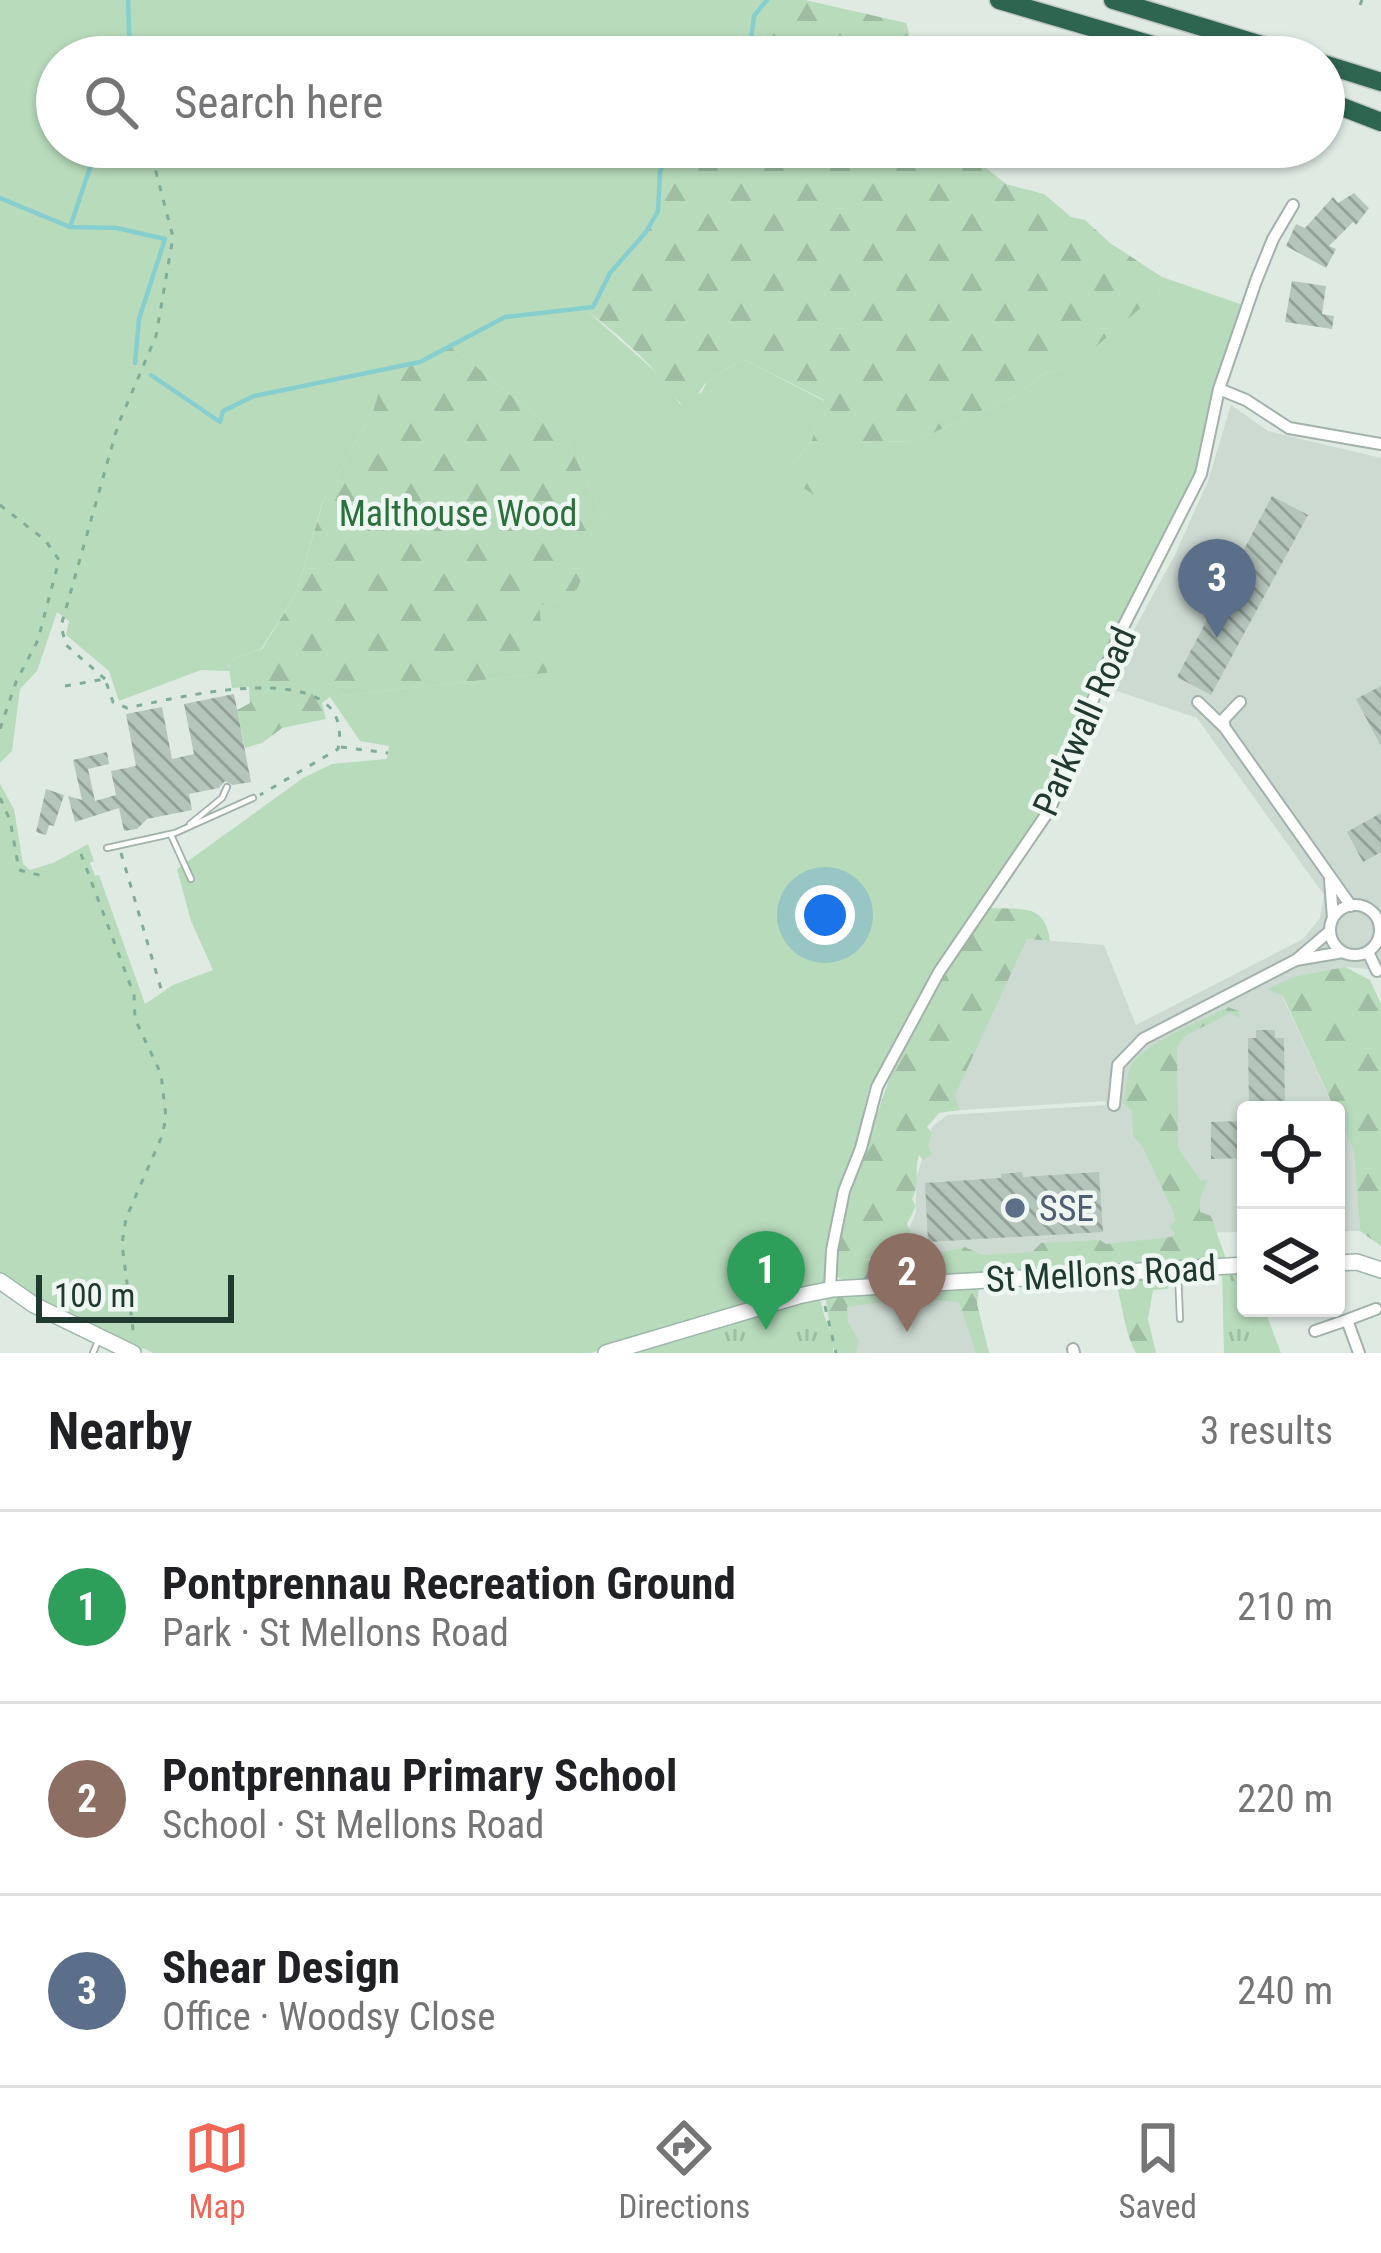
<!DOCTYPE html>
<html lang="en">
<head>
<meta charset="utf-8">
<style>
  body { margin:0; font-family:"Roboto Condensed",sans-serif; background:#f6f6f6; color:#202124 }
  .controls { position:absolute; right:36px; bottom:36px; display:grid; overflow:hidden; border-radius:12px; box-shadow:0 3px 9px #0004 }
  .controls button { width:108px; height:108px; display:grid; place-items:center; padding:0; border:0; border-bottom:3px solid #e0e0e0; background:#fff; color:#202124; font:60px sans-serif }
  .scale { position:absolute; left:36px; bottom:30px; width:198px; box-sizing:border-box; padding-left:12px; border:6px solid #203a2f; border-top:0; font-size:33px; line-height:42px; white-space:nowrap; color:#203a2f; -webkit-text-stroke:9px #eff7f2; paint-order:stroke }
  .you { position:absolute; left:825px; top:915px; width:42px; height:42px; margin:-30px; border:9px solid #fff; border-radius:50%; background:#1a73e8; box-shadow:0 0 0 18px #1a73e833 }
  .badge { display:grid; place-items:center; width:78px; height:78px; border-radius:50%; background:#f06657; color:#fff; font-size:39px; font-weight:700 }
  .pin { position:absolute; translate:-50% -99px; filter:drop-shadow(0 3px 6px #0008) }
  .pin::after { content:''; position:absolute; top:63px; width:42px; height:36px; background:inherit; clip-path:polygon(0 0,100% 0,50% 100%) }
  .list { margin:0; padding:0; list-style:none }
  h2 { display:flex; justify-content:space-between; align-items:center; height:156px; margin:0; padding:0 48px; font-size:51px }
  h2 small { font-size:39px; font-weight:400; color:#757577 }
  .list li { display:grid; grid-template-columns:78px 1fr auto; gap:36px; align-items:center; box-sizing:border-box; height:192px; padding:0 48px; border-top:3px solid #e0e0e0 }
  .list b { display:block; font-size:45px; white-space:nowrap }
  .list p { margin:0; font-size:39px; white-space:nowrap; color:#757577 }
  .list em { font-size:39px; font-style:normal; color:#757577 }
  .icon { flex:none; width:66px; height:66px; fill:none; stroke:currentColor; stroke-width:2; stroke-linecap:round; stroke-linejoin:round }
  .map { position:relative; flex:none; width:1381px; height:1353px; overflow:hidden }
  .search { position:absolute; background:#fff; box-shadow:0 3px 9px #0004; left:36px; right:36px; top:36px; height:132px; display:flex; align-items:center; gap:30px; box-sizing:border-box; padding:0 42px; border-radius:66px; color:#757577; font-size:45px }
  .sheet { height:732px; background:#fff }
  nav { display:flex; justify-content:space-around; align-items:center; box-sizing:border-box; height:168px; border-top:3px solid #e0e0e0; background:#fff; font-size:33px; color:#757577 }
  nav a { display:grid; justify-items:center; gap:6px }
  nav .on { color:#f06657 }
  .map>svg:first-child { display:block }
  .built { fill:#cddad2 }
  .grass { fill:#b8dbbc }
  .forest { fill:url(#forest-firs) }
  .park { fill:url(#park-tufts) }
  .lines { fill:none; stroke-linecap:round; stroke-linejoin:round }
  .stream { stroke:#87cecf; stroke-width:4.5 }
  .building { fill:url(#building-back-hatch) }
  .service-casing { stroke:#a2b2a9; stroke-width:8 }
  .minor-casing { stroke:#a2b2a9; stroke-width:14 }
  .secondary-casing { stroke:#9eb6aa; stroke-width:18 }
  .motorway-casing { stroke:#bcc4c1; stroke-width:21 }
  .path { stroke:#80ad98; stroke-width:3; stroke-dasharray:6 9; stroke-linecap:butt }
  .service { stroke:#fff; stroke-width:4.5 }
  .minor { stroke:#fff; stroke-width:10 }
  .secondary { stroke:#fff; stroke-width:15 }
  .motorway { stroke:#2d6551; stroke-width:18 }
  .service-dot { fill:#5c6f8a; stroke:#eff7f2; stroke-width:4.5 }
  .labels { text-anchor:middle; stroke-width:9; stroke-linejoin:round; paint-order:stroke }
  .park-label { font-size:36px; fill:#2b703c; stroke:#eff7f2 }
  .street-label { font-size:36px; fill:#203a2f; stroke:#eff7f2 }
  .service-label { font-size:36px; fill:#4e5e75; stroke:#eff7f2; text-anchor:start }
</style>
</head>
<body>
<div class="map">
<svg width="1381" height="1353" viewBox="0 0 1381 1353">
  <defs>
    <pattern id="forest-firs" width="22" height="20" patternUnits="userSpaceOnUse" patternTransform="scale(3)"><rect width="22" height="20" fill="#b8dbbc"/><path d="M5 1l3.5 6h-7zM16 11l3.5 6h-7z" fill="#9ebda2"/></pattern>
    <pattern id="park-tufts" width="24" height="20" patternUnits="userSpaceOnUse" patternTransform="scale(3)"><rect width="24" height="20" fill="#b8dbbc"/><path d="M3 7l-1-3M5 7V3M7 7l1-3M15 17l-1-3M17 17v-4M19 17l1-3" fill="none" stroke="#9ebda2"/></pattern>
    <pattern id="building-back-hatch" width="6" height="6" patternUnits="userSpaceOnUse" patternTransform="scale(3)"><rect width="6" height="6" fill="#b4c5bc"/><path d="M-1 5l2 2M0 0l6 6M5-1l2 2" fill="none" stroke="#92a199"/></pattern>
  </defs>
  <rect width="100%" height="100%" fill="#dfeae3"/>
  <path class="built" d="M1231,405L1268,431L1381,458V970L1345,967L1296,976L1278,987L1335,1110H1246V1232L1187,1233L1174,1248L858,1270L901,1248L916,1212V1179L932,1127L947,1115L1106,1105L1105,1101L944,1111L1027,939L1104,945L1136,1025L1303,939L1320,918L1324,895L1197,718L1111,689L1126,644L1174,557L1208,481Z
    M1336,1111L1355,1152L1360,1231H1336Z
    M971,1284L986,1353H837L826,1301L830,1295Z"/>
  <path class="grass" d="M0,0H767L754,17L749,57H57V147H670L660,172L658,211L646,232L610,273L593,307L585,309L657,373L680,404L702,392L707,381L743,359L824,401L812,440L794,463L818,497L819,465L848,443L915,441L1018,395L1041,375L1064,367L1113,331L1157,294L1162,277L1243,305L1223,360L1197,469L1090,687L1048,800L929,979L868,1092L856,1147L835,1206L819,1284L591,1353H153L143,1348L141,1353H133L0,1281V784L14,809L23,864L30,870L53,863L88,844L94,861L90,863L95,876L99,875L145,1004L173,985L213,970L191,921L177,869L303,778L332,764L387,759L389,746L360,741L330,697L546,673L538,606L564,599L606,523L568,442L452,347L420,362L388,367L373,411L322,503L297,592L261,649L228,661L229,671L201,670L119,701L109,671L66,635L69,621L57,612L37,671L20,689L12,751L0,763Z"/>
  <path class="forest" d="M767,0H805L906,23L916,57H749L754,16Z
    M670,147H960L1006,184L1044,194L1071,217L1085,220L1110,243L1162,277L1157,294L1092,350L1064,367L1041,375L1018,395L915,441L848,443L819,466V498L788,478L794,463L812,440L824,400L743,359L707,381L688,408C673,400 667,385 656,372C635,349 609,327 583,308L593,307L610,273L646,232L658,211L660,172Z
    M452,347L568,442L606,523L577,589L564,599L539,606L547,673L330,697L322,703L326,719L282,728L262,743L245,748L237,710L250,703L249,687L232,688L228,661L262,649L297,592L323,501L373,411L387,367L420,362Z
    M990,908C1022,910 1045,902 1050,941L1027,939L955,1095L960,1110L939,1113L927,1127L932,1133L928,1145L932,1154L923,1160L919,1155C914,1171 920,1186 912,1199L916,1206L907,1224L911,1232L909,1241L864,1261L879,1258L876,1266L909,1263L927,1244L934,1254L965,1247L982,1255L1032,1252L1041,1243L1100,1240L1106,1244L1171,1237L1175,1234L1169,1226L1175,1221L1173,1211L1142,1146L1133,1136L1132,1111L1123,1103C1127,1091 1125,1078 1131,1066C1143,1043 1204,1020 1228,1007L1238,1011L1240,1018L1230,1013L1185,1036L1177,1047L1178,1148L1201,1181L1208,1180L1200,1198V1212L1211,1216L1227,1262L1174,1277V1283L1167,1289L1153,1290L1148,1319L1156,1353H1136C1123,1329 1123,1304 1115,1280L1071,1290L1057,1281L1048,1287L1032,1283L979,1287L977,1304L989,1353H976L959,1302L914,1298L847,1307L848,1322L859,1341L856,1353H836L833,1347V1353H788L732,1322L818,1299L830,1331L826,1298L849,1285L838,1277L819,1284L835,1206L846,1208L889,1079L950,966Z
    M1345,967L1370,980L1381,1004V1246L1360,1231L1354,1151L1283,996L1267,989L1296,976Z"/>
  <path class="park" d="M1222,1270L1246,1271V1308H1264L1281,1353H1224Z
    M810,1298L821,1302L832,1353H628Z"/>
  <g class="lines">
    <path class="stream" d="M128,0L130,57
      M749,57L754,16L767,0
      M0,198L70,227L117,228L165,239L139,319L135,363
      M70,227L97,147
      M151,375L220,422L223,411L254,396L420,362L505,317L593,307L610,273L646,232L658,211L660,172L670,147"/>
  </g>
  <path class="building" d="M1354,193L1369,208L1356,225L1353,222L1329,246L1336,249L1326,268L1286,246L1296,224L1305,228L1333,197L1338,203Z
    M1292,281L1326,286L1322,314L1334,316L1332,329L1285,322Z
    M1272,496L1308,515L1211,695L1177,677Z
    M1381,686V746L1356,699Z
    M234,694L251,782L233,785L225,781L219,788L189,794L192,810L147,819L137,829L124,831L119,808L75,822L68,796L82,800L73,760L107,752L109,764L88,769L95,801L116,795L111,771L136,766L126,714L162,707L172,759L194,754L184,704Z
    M46,789L64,795L54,826L49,825L46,835L36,832Z
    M1381,813V852L1363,862L1347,832Z
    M1256,1030H1275V1038H1284L1285,1110H1249L1248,1038H1256Z
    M1246,1121V1158L1211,1159V1122Z
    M1022,1172L1023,1177L1099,1172L1103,1232L928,1242L925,1183L1001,1178V1174Z"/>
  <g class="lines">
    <g class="service-casing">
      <path id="service" d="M190,824L222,798L227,787
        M171,835L191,879
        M107,848L175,833L253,798
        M1178,1273L1180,1319
        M93,1353L99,1339"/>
    </g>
    <g class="minor-casing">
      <path id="minor" d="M1219,389L1246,400L1289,428L1381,444
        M1198,702L1225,728L1351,906
        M1225,727L1223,720L1240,702
        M1330,880L1333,918
        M1330 930a25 25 0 1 1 50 0a25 25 0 1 1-50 0Z
        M1368,952L1377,971
        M1296,960L1330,931
        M1114,1105L1118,1065L1143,1039L1296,960L1343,952
        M830,1289L832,1250L844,1191L861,1148L877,1087L939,972L1050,809L1117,639L1201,474L1219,389L1256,281L1273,239L1293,205
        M1347,1320L1376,1309
        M1315,1331L1347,1320L1359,1353
        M1073,1349L1074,1353"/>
    </g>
    <g class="secondary-casing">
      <path id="secondary" d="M1336,1263L1357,1262L1381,1270
        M0,1281L34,1305L133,1353
        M606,1353L798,1296L833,1289L1246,1265"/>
    </g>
    <g class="motorway-casing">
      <path id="motorway" d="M999,0L1193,57
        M1113,0L1301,57
        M1324,64L1381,82
        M1324,100L1381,122"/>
    </g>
    <path class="path" d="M1360,5L1362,0
      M0,505L45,540L59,560L38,640L16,682L0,729
      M105,679L66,645L61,626L118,425L156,336L173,237L156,172L158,147
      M65,686L105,679L113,702L127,708C173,699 358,650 338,749L260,795
      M341,747L388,753
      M0,798L10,820L19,870L43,876
      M121,853L162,992
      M81,854L134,995L135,1019L161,1074L166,1117L162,1136L126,1218L122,1244L134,1337
      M825,1306L836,1353"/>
    <use href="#service" class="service"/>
    <use href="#minor" class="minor"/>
    <use href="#secondary" class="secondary"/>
    <use href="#motorway" class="motorway"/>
  </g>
  <circle class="service-dot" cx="1015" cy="1208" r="12"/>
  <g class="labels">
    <g class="park-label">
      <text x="458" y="526">Malthouse Wood</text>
    </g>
    <g class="street-label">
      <text transform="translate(1084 721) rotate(-66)" y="13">Parkwall Road</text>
      <text transform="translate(1101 1273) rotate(-3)" y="13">St Mellons Road</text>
    </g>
    <g class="service-label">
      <text x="1039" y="1221">SSE</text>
    </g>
  </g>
</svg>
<div class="controls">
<button><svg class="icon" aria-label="locate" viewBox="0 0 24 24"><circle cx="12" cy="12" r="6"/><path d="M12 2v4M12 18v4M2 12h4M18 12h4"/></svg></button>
<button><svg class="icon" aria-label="layers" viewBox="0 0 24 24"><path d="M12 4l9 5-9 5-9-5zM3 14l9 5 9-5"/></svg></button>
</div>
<div class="scale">100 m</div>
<div class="you"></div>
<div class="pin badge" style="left:766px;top:1330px;background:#2e9e5b">1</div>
<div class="pin badge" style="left:907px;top:1332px;background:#8d6e63">2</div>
<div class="pin badge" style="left:1217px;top:638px;background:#5c6f8a">3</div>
<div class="search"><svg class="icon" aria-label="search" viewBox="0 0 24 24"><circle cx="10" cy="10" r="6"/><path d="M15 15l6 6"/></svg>Search here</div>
</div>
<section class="sheet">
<h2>Nearby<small>3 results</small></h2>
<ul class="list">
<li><span class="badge" style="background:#2e9e5b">1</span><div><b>Pontprennau Recreation Ground</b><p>Park · St Mellons Road</p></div><em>210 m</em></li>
<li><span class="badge" style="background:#8d6e63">2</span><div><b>Pontprennau Primary School</b><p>School · St Mellons Road</p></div><em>220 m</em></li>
<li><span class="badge" style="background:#5c6f8a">3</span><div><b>Shear Design</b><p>Office · Woodsy Close</p></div><em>240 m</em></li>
</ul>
</section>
<nav>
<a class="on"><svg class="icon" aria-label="map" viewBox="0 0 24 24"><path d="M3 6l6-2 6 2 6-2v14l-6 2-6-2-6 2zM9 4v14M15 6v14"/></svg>Map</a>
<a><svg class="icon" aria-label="directions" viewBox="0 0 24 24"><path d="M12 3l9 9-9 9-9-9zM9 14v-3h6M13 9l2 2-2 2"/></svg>Directions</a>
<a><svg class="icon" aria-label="saved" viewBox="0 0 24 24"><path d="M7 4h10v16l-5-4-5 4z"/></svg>Saved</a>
</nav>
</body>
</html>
